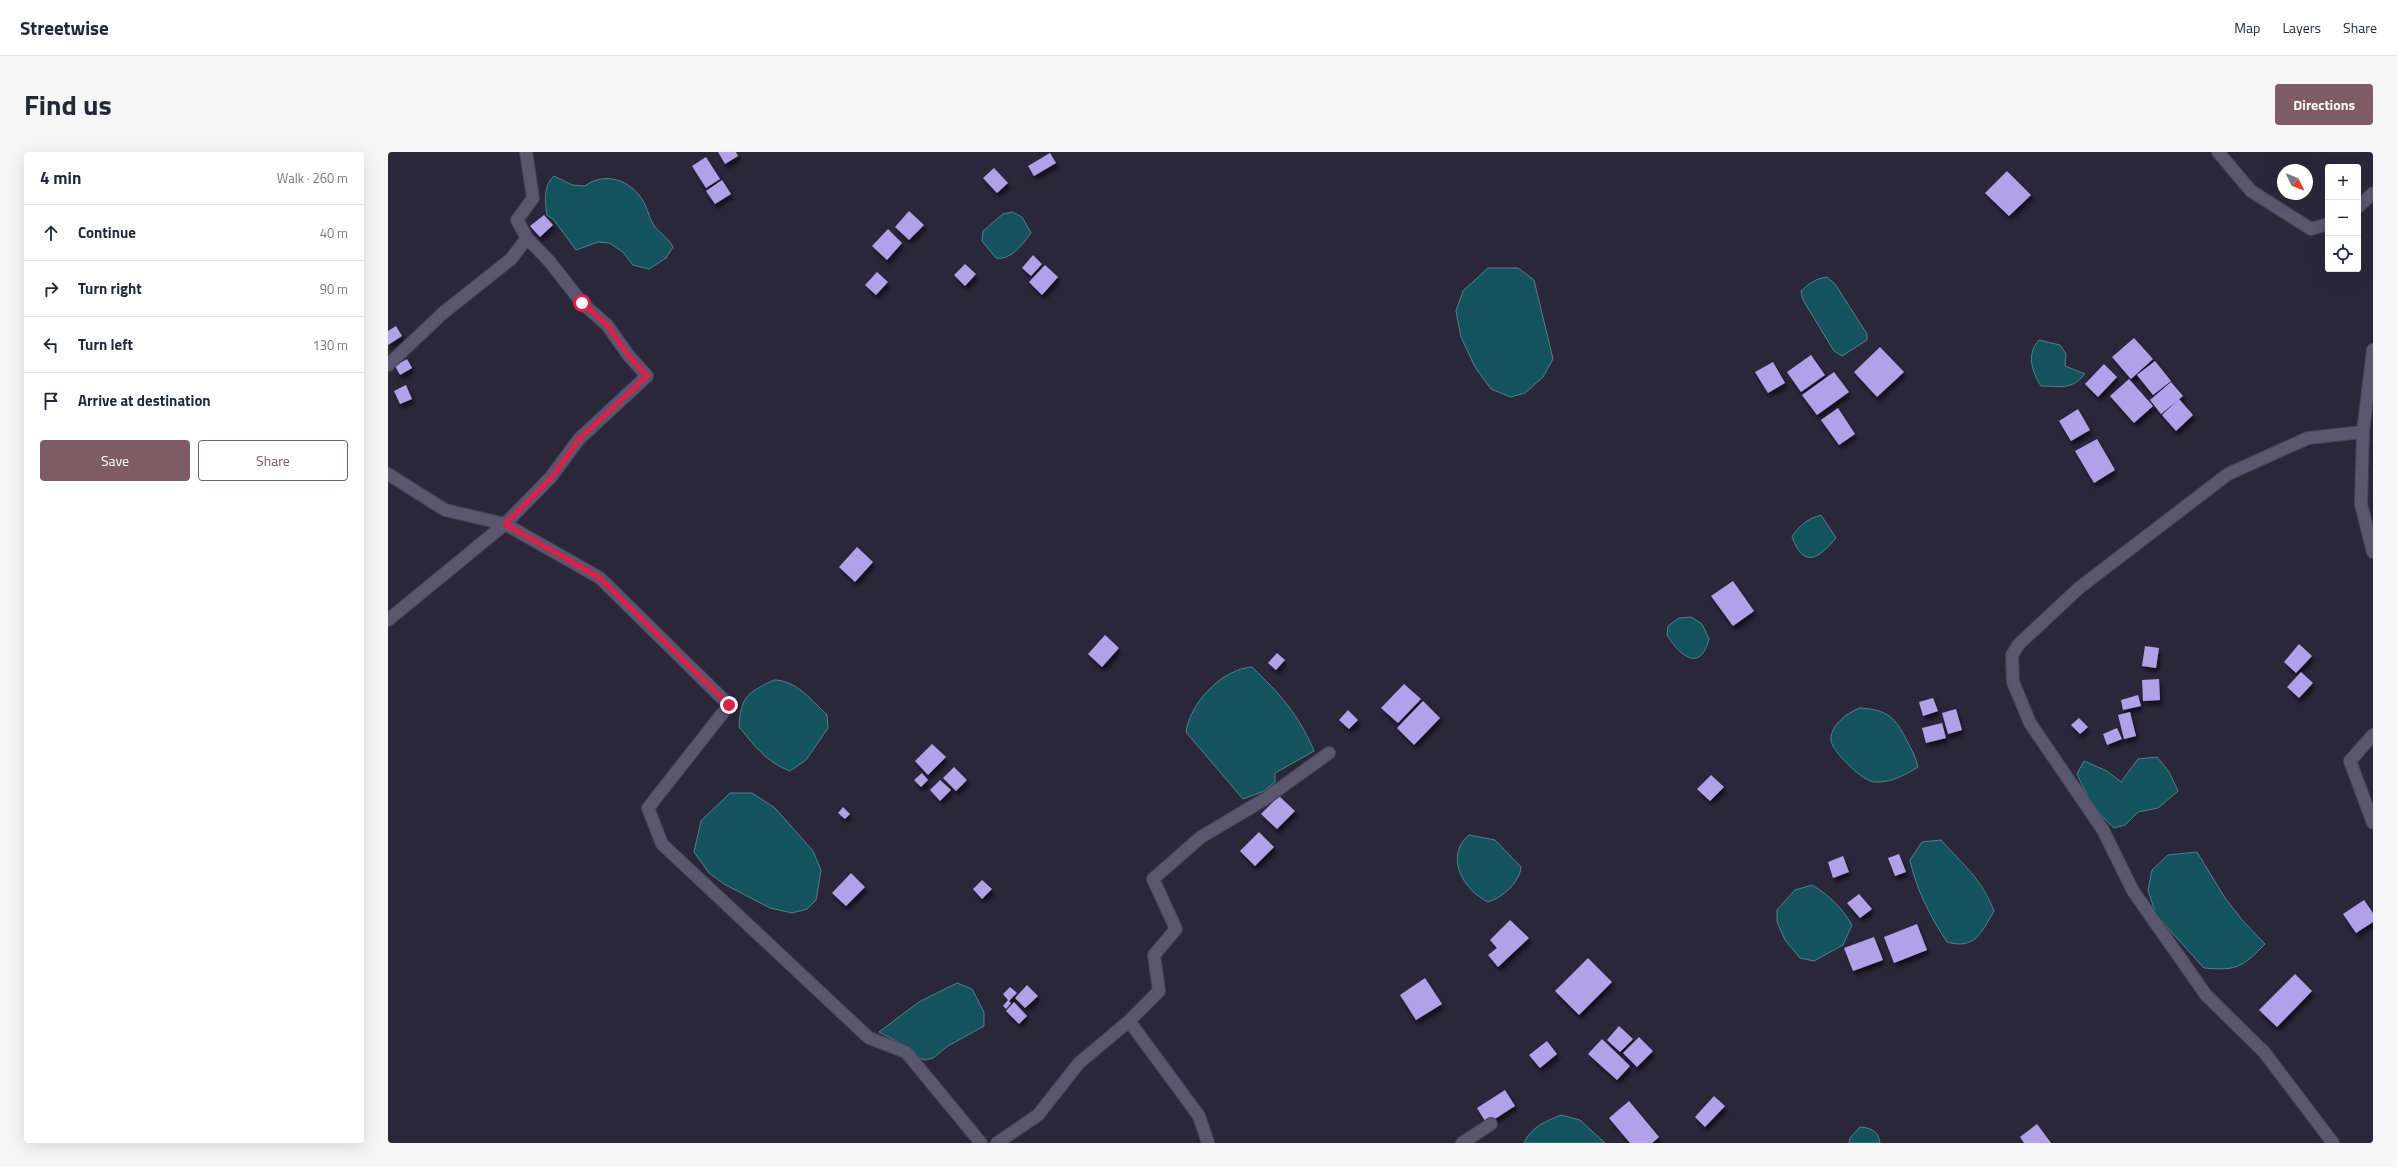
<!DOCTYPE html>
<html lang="en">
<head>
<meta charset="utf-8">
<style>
  body { margin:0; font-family:"Titillium Web",sans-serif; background:#f6f6f7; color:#1f2937 }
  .controls { position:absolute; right:12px; top:12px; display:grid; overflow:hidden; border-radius:4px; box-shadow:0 4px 16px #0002 }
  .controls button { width:36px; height:36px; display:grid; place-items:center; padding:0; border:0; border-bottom:1px solid #e0e1e3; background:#fff; color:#1f2937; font:20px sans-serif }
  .compass { position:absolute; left:1889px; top:12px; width:36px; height:36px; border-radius:50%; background:#fff; box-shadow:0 4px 16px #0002; rotate:133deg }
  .stop { position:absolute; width:12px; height:12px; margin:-9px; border:3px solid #e11d48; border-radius:50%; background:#fff }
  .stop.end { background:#e11d48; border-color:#fff; box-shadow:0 1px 4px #0008 }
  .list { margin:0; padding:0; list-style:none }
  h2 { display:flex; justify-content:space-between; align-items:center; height:52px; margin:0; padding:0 16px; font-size:17px }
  h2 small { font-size:13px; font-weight:400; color:#747a83 }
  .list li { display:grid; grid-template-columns:26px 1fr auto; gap:12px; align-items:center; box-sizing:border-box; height:56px; padding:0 16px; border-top:1px solid #e0e1e3 }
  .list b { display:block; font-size:15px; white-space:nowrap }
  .list em { font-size:13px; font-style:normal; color:#747a83 }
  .actions { display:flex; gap:8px; padding:12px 16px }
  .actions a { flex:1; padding:9px 0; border:1px solid #7f5c65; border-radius:4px; text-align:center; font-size:14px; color:#7f5c65 }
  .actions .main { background:#7f5c65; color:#fff }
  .icon { flex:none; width:22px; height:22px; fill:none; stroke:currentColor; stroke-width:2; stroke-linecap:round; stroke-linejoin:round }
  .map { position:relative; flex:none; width:1985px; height:991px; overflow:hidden; border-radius:4px }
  header { display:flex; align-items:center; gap:24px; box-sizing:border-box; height:56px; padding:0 20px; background:#fff; border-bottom:1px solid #e0e1e3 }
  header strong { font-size:19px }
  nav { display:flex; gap:22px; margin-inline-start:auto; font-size:14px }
  .intro { display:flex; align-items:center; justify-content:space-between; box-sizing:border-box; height:96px; padding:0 24px }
  h1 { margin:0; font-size:28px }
  .button { padding:10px 18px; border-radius:4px; background:#7f5c65; color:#fff; font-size:14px; font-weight:700 }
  main { display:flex; gap:24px; padding:0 24px }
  aside { flex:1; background:#fff; border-radius:4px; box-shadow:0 4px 16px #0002 }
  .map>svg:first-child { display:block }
  .water { fill:#12535d; stroke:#53808b }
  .building { fill:#b1a1eb; filter:url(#shadow) }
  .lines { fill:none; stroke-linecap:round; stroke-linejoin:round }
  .street-casing { stroke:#474355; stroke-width:14 }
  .street { stroke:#5a566d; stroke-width:12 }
  .route { stroke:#e11d48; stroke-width:5 }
</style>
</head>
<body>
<header>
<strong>Streetwise</strong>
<nav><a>Map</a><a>Layers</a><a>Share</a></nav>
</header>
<div class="intro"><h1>Find us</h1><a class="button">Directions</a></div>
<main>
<aside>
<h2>4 min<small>Walk · 260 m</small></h2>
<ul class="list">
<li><svg class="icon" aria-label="ahead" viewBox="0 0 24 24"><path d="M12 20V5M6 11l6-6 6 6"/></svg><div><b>Continue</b></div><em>40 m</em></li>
<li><svg class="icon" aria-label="right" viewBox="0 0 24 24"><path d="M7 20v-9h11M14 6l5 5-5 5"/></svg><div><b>Turn right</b></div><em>90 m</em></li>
<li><svg class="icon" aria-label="left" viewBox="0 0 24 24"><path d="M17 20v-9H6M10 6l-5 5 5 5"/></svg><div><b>Turn left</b></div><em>130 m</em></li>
<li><svg class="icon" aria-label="arrive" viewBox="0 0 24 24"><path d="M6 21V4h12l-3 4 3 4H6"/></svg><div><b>Arrive at destination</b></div></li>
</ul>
<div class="actions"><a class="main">Save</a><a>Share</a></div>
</aside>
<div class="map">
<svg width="1985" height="991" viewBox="0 0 1985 991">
  <defs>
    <filter id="shadow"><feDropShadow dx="2.5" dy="4.5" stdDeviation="2" flood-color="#0009"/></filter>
  </defs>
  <rect width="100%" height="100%" fill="#2b273b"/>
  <path class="water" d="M166,24L184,33L197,34C217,19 243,28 255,49C260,57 261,67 267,75C273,82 280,86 285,95L278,106L261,117L245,113L235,100L221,91L210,90L188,98L166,68L159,63C157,50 155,34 166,24Z
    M624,60L634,65L643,81C635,92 622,109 608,106L594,89L595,79L615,62Z
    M1100,116H1130L1146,128L1165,207L1155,225L1137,241L1123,245L1103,237L1087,215L1073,185L1068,159L1075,139Z
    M1439,125L1447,132L1479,182V188L1454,204L1446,199L1415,148L1413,139C1422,131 1427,127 1439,125Z
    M1651,188L1672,193L1678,202L1677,214L1697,222C1682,239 1673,234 1653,234C1644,220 1638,202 1651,188Z
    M1433,363L1448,386C1430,407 1416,417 1404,385C1411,373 1420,367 1433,363Z
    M1303,465L1314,472L1321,487C1312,521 1292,504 1279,483L1280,474L1291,466Z
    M864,515C892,542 911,563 926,599L887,621V630L876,639L855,647L798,580C802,551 834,517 864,515Z
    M386,528C408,528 423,548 439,563L440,576L418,608L402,619C378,610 367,594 351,575C353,544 359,541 386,528Z
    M1472,556C1500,558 1507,565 1519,589C1524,598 1528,606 1530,615C1517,623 1503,631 1487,630C1475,630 1448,602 1444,592C1438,576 1460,560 1472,556Z
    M1769,605L1781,620L1790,639L1770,656L1750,660L1737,673L1726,676C1709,661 1698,643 1689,622L1696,609L1719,619L1733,630L1750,607Z
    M342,641H364L387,656L425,699L433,718L428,748L419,757L404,761L382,756L336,732L321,721L306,700L313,669Z
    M1081,683L1107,688L1133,715C1132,730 1114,746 1100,750C1075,738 1056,704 1081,683Z
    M1553,688C1576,714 1593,726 1606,759C1593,781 1587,798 1559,790C1543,766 1528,737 1522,708L1534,690Z
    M1809,700L1837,746L1855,769L1877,792C1854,815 1850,819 1816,816L1768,763L1760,738L1764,718L1780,703Z
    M1424,733C1442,744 1453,755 1464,773L1455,793L1426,809L1412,806L1397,788L1389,770V758L1407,738Z
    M569,831L584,837L596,860V874L560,894L545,906L537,908L527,905L518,894L491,880L531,850Z
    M1173,963L1192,968L1217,991H1136C1144,974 1157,970 1173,963Z
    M1472,975C1484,976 1490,979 1492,991H1461L1462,986Z"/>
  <path class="building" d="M330,0H348L350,4L337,12Z
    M662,1L668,11L646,24L640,14Z
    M318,5L332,27L318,36L304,14Z
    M606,16L620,31L609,41L595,26Z
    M1619,19L1643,43L1621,64L1597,41Z
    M334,28L343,42L327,52L318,39Z
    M521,59L536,73L521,88L507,75Z
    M156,63L165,73L152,85L142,74Z
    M500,77L514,91L499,108L484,94Z
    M645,103L654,112L643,124L634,116Z
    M577,112L588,122L577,134L566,123Z
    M657,113L670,125L654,143L641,130Z
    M489,120L500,130L488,143L477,133Z
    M8,174L14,184L0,193V179Z
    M1746,186L1765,207L1743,227L1724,205Z
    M1492,195L1516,220L1489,245L1466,220Z
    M1423,203L1437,223L1413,240L1399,220Z
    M19,207L24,216L12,223L7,214Z
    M1767,209L1783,229L1765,243L1749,223Z
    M1385,210L1397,231L1380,241L1367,220Z
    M1716,212L1729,225L1710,245L1697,232Z
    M1446,220L1461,240L1429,263L1414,243Z
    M1741,227L1765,254L1746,271L1722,244Z
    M1783,230L1795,244L1773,262L1762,248Z
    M18,233L24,247L12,252L6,239Z
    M1791,247L1805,263L1788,279L1774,263Z
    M1450,256L1467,282L1451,293L1433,268Z
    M1690,257L1702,278L1683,289L1671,269Z
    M1709,287L1727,318L1706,331L1687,299Z
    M469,395L485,410L467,430L451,415Z
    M1345,429L1366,459L1345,474L1323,444Z
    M717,483L731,496L714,515L700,502Z
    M1911,492L1924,504L1908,521L1896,510Z
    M1757,494L1771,496L1768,516L1754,514Z
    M889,501L897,508L888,518L880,511Z
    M1913,520L1925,531L1911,546L1899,535Z
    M1771,527L1772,548L1755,549L1754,528Z
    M1016,532L1033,547L1010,571L993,556Z
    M1750,543L1753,554L1735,558L1733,548Z
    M1545,546L1550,559L1535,564L1531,550Z
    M1035,549L1052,566L1026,593L1009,576Z
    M1568,557L1574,578L1560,582L1554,561Z
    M960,558L970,568L961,577L951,568Z
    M1742,560L1748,584L1736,587L1730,563Z
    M1691,566L1700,575L1692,582L1683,573Z
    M1554,571L1558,586L1538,591L1534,576Z
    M1729,576L1734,587L1719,593L1715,582Z
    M544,592L558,605L540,623L527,609Z
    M566,615L579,628L568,639L555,626Z
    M534,621L540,628L533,635L526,628Z
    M1323,623L1336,635L1322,649L1309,637Z
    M552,628L563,638L552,649L542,638Z
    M891,644L907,659L889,677L873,662Z
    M455,655L462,662L457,667L450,661Z
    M871,680L886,695L867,714L852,699Z
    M1511,702L1518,720L1507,724L1500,706Z
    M1455,704L1461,720L1445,726L1440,710Z
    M463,721L477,735L458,754L444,741Z
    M594,728L604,737L594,747L585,737Z
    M1471,742L1484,757L1472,766L1459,751Z
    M1976,748L1985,761V770L1968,781L1955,762Z
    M1122,768L1141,786L1110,815L1100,803L1109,796L1102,788Z
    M1529,772L1539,798L1506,811L1496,785Z
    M1486,785L1495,808L1465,819L1456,796Z
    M1200,806L1224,830L1191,863L1167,839Z
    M1907,822L1924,839L1889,875L1871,858Z
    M1037,826L1054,852L1028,868L1012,843Z
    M639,833L650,844L637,856L627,846Z
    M622,835L629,841L621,849L623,851L618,857L615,854L620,848L615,842Z
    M626,850L639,864L631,872L618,859Z
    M1231,874L1245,887L1232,900L1219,888Z
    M1251,885L1265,899L1249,915L1235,901Z
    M1214,887L1242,914L1229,928L1200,902Z
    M1159,889L1169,902L1152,916L1141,903Z
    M1117,938L1127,954L1099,972L1089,956Z
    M1326,944L1337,954L1317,975L1307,965Z
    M1241,949L1271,985L1264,991H1242L1221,966Z
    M1649,972L1663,991H1636L1632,985Z"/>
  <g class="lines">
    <g class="street-casing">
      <path id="street" d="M1830,0L1863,39L1923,77L1940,72
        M1970,55L1985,41
        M1985,198L1975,280L1973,352L1985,400
        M0,213L55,161L123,107L139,86
        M0,322L57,358L117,372L212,426L341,553L260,656L274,692L481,886L518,900L593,991
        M0,468L117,372L163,325L191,287L259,224L241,204L219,173L194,151L162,110L139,86L129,68L145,46L138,0
        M1985,583L1962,609L1985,671
        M609,991L650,963L691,911L741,869
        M820,991L811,964L741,869L771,839L766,803L788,777L765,727L813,685L877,647L941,601
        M1074,991L1103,972
        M1945,991L1876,900L1818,843L1745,739L1715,678L1642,571L1625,530L1624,503L1631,492L1691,436L1840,322L1920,286L1975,280"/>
    </g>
    <use href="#street" class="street"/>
  </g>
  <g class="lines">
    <path class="route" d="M194,151L219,173L241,204L259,224L191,287L164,325L117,372L212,426L341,553"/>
  </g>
</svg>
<div class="controls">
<button>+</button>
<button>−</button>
<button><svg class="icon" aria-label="locate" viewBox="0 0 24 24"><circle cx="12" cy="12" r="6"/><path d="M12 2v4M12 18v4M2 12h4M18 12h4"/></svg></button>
</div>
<svg class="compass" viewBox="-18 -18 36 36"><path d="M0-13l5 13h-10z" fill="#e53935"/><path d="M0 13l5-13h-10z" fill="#747a83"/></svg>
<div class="stop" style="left:194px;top:151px"></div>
<div class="stop end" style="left:341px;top:553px"></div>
</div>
</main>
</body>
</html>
